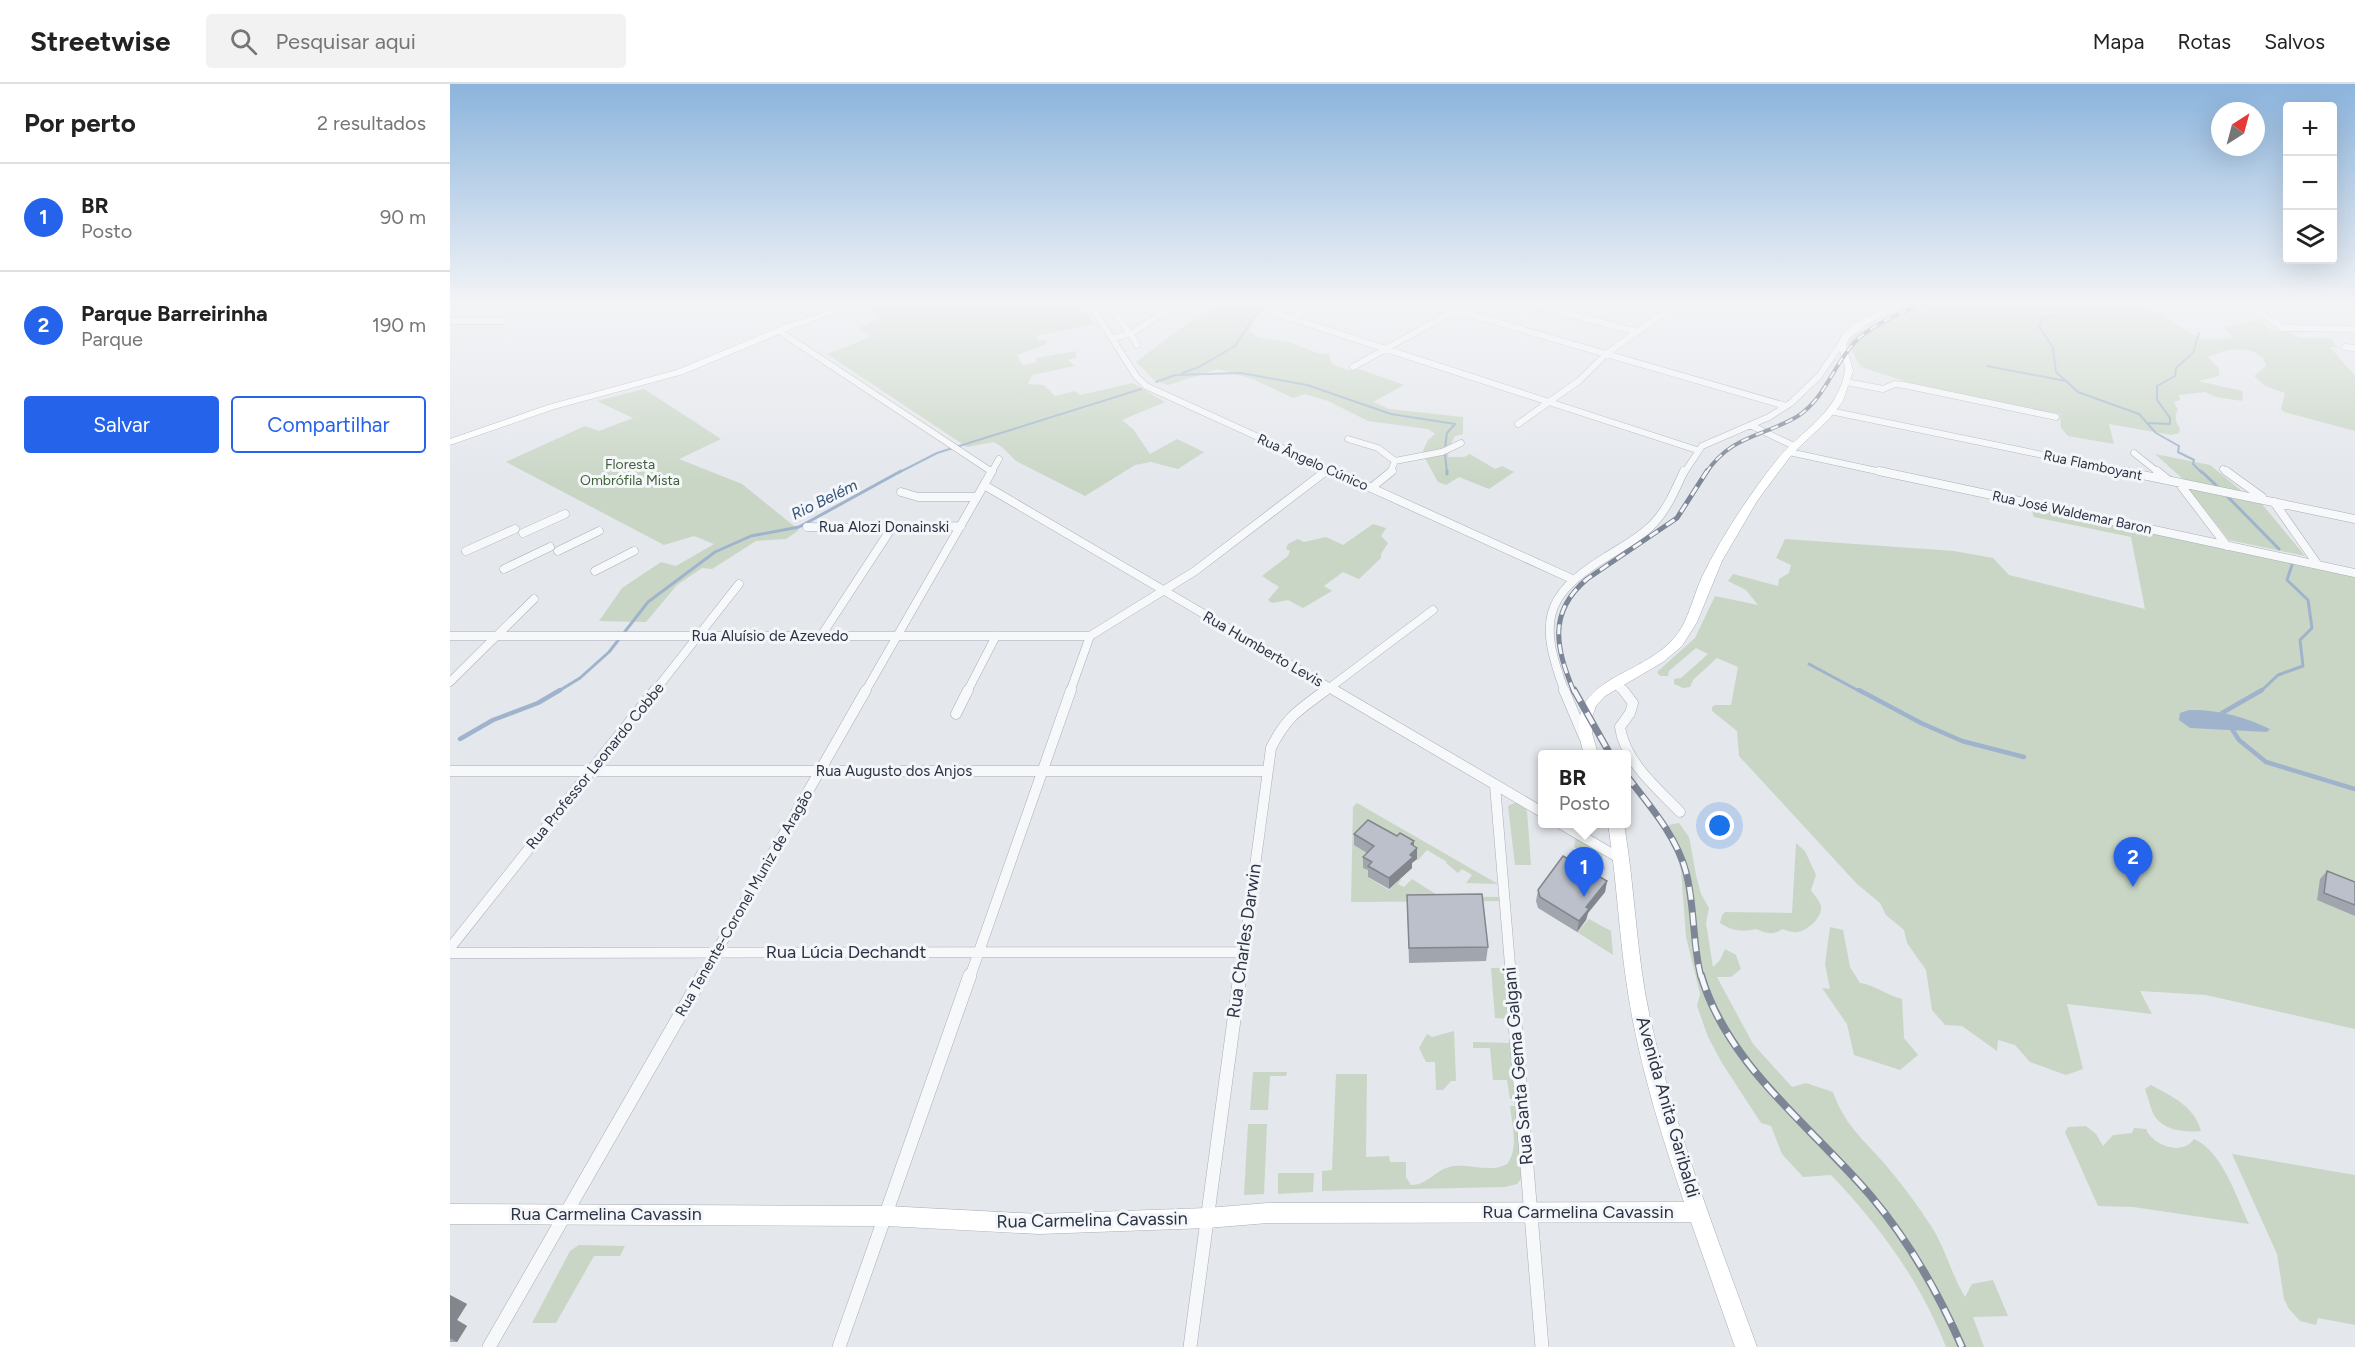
<!DOCTYPE html>
<html lang="pt">
<head>
<meta charset="utf-8">
<style>
  body { margin:0; font-family:Figtree,sans-serif; background:#f2f2f2; color:#222 }
  .controls { position:absolute; right:18px; top:18px; display:grid; overflow:hidden; border-radius:6px; box-shadow:0 6px 24px #0002 }
  .controls button { width:54px; height:54px; display:grid; place-items:center; padding:0; border:0; border-bottom:2px solid #e0e0e0; background:#fff; color:#222; font:30px sans-serif }
  .compass { position:absolute; left:1761px; top:18px; width:54px; height:54px; border-radius:50%; background:#fff; box-shadow:0 6px 24px #0002; rotate:36deg }
  .you { position:absolute; left:1270px; top:742px; width:21px; height:21px; margin:-15px; border:4px solid #fff; border-radius:50%; background:#1a73e8; box-shadow:0 0 0 9px #1a73e833 }
  .badge { display:grid; place-items:center; width:39px; height:39px; border-radius:50%; background:#2563eb; color:#fff; font-size:20px; font-weight:700 }
  .pin { position:absolute; translate:-50% -50px; filter:drop-shadow(0 2px 3px #0008) }
  .pin::after { content:''; position:absolute; top:32px; width:21px; height:18px; background:inherit; clip-path:polygon(0 0,100% 0,50% 100%) }
  .popup { position:absolute; left:1088px; top:666px; width:93px; height:78px; box-sizing:border-box; display:grid; place-content:center; border-radius:6px; background:#fff; filter:drop-shadow(0 2px 4px #0005); font-size:20px; white-space:nowrap; color:#767676 }
  .popup b { font-size:22px; color:#222 }
  .popup::after { content:''; position:absolute; left:50%; top:100%; margin-left:-12px; border:12px solid transparent; border-top-color:#fff }
  .list { margin:0; padding:0; list-style:none }
  h2 { display:flex; justify-content:space-between; align-items:center; height:78px; margin:0; padding:0 24px; font-size:26px }
  h2 small { font-size:20px; font-weight:400; color:#767676 }
  .list li { display:grid; grid-template-columns:39px 1fr auto; gap:18px; align-items:center; box-sizing:border-box; height:108px; padding:0 24px; border-top:2px solid #e0e0e0 }
  .list b { display:block; font-size:22px; white-space:nowrap }
  .list p { margin:0; font-size:20px; white-space:nowrap; color:#767676 }
  .list em { font-size:20px; font-style:normal; color:#767676 }
  .actions { display:flex; gap:12px; padding:18px 24px }
  .actions a { flex:1; padding:14px 0; border:2px solid #2563eb; border-radius:6px; text-align:center; font-size:21px; color:#2563eb }
  .actions .main { background:#2563eb; color:#fff }
  .icon { flex:none; width:33px; height:33px; fill:none; stroke:currentColor; stroke-width:2; stroke-linecap:round; stroke-linejoin:round }
  .map { position:relative; flex:none; width:1905px; height:1263px; overflow:hidden }
  header { display:flex; align-items:center; gap:36px; box-sizing:border-box; height:84px; padding:0 30px; background:#fff; border-bottom:2px solid #e0e0e0 }
  header strong { font-size:28px }
  nav { display:flex; gap:33px; margin-inline-start:auto; font-size:21px }
  .search { width:420px; height:54px; background:#f2f2f2; display:flex; align-items:center; gap:15px; box-sizing:border-box; padding:0 21px; border-radius:6px; color:#767676; font-size:22px }
  main { display:flex }
  aside { flex:1; background:#fff }
  .map>svg:first-child { display:block }
  .green { fill:#c9d6c5 }
  .water { fill:#9fb4cc }
  .lines { fill:none; stroke-linecap:round; stroke-linejoin:round }
  .stream-far2 { stroke:#9fb4cc; stroke-width:2 }
  .stream-far1 { stroke:#9fb4cc; stroke-width:3 }
  .stream { stroke:#9fb4cc; stroke-width:4.5 }
  .street-far3-casing { stroke:#a9aeb7; stroke-width:7 }
  .street-far2-casing { stroke:#a9aeb7; stroke-width:9 }
  .street-far1-casing { stroke:#a9aeb7; stroke-width:11 }
  .street-casing { stroke:#a9aeb7; stroke-width:14 }
  .secondary-casing { stroke:#a9aeb7; stroke-width:1 }
  .street-far3 { stroke:#f7f8fa; stroke-width:6 }
  .street-far2 { stroke:#f7f8fa; stroke-width:8 }
  .street-far1 { stroke:#f7f8fa; stroke-width:10 }
  .street { stroke:#f7f8fa; stroke-width:13 }
  .secondary { fill:#fff; fill-rule:evenodd }
  .rail-far3-casing { stroke:#7d8696; stroke-width:4 }
  .rail-far2-casing { stroke:#7d8696; stroke-width:5 }
  .rail-far1-casing { stroke:#7d8696; stroke-width:7 }
  .rail-casing { stroke:#7d8696; stroke-width:8 }
  .rail-far3 { stroke:#f4f6f9; stroke-width:2; stroke-dasharray:8; stroke-linecap:butt }
  .rail-far2 { stroke:#f4f6f9; stroke-width:3; stroke-dasharray:10; stroke-linecap:butt }
  .rail-far1 { stroke:#f4f6f9; stroke-width:4.5; stroke-dasharray:13; stroke-linecap:butt }
  .rail { stroke:#f4f6f9; stroke-width:5; stroke-dasharray:16; stroke-linecap:butt }
  .wall { fill:#a1a5ae }
  .shaded-wall { fill:#83868d }
  .building { fill:#bbc0ca; stroke:#83868d; stroke-width:1.5 }
  .labels { text-anchor:middle; stroke-width:6; stroke-linejoin:round; paint-order:stroke }
  .far-street-label { font-size:14px; fill:#2b3445; stroke:#f4f6f9 }
  .far-park-label { font-size:14px; fill:#3f6138; stroke:#f4f6f9 }
  .street-label { font-size:15px; fill:#2b3445; stroke:#f4f6f9 }
  .water-label { font-size:16px; font-style:italic; fill:#34527a; stroke:#f4f6f9 }
  .near-street-label { font-size:18px; fill:#2b3445; stroke:#f4f6f9 }
</style>
</head>
<body>
<header>
<strong>Streetwise</strong>
<div class="search"><svg class="icon" aria-label="search" viewBox="0 0 24 24"><circle cx="10" cy="10" r="6"/><path d="M15 15l6 6"/></svg>Pesquisar aqui</div>
<nav><a>Mapa</a><a>Rotas</a><a>Salvos</a></nav>
</header>
<main>
<aside>
<h2>Por perto<small>2 resultados</small></h2>
<ul class="list">
<li><span class="badge">1</span><div><b>BR</b><p>Posto</p></div><em>90 m</em></li>
<li><span class="badge">2</span><div><b>Parque Barreirinha</b><p>Parque</p></div><em>190 m</em></li>
</ul>
<div class="actions"><a class="main">Salvar</a><a>Compartilhar</a></div>
</aside>
<div class="map">
<svg width="1905" height="1263" viewBox="0 0 1905 1263">
  <rect width="100%" height="100%" fill="#e4e7ec"/>
  <path class="green" d="M409,220H632L644,240L587,252V256H595L597,260L567,271L572,281L587,278L586,274L626,267V274L618,276L625,282L582,291L578,300L594,301L605,312L625,307L630,311L683,299L715,318L672,336L683,345L700,370L727,355L754,368L728,385L701,378L685,381L635,412L566,377L552,363L544,358L517,363L377,270L421,253L409,244L430,235L419,227L396,225Z
    M772,220H821L803,237L799,247L807,253L842,259L867,269L879,270L882,280L900,287L909,285L954,301L923,318L939,325L1013,333V350L1005,352L999,364L998,373H1014L1020,370L1045,385L1052,382L1064,388L1039,405L1009,393L996,401L988,398L972,369L978,356L985,350L978,345L918,337L878,317L855,310L843,314L803,295L768,285L718,301L704,296L686,278L739,238Z
    M1463,220H1695L1737,247L1753,255L1784,254L1774,243L1796,239L1798,237L1811,236L1821,246L1837,247L1850,254H1881L1887,263H1880L1905,292V347L1834,328L1831,325L1835,309L1815,302L1804,292L1816,282L1813,274C1798,260 1774,265 1758,273L1769,285V292L1748,297L1793,307L1792,317L1766,313L1755,308L1729,311L1730,316L1724,318L1728,326C1724,332 1726,339 1730,345L1729,349L1721,351L1659,340L1664,360L1618,352L1611,344L1610,330L1467,301L1411,283L1398,260L1403,252Z
    M194,305L271,355L229,375L292,400L349,446L336,455L306,457L262,485L252,484L227,501L196,538L149,537L172,504L211,478L226,482L264,460L244,452L214,461L56,378L135,342L149,347L183,334L147,317Z
    M1705,370L1760,381L1793,408L1733,395Z
    M1738,404L1812,420L1855,472L1779,456Z
    M1581,424L1905,493V945L1756,911L1690,907L1702,930L1617,920L1633,985L1616,991L1580,978L1565,961L1548,956L1547,967L1512,942L1495,941L1482,926L1476,886L1457,859L1454,846L1436,831L1430,819L1407,800L1289,672L1287,647L1262,627V623L1265,621H1281L1288,583L1267,574L1243,596L1240,603L1233,604L1224,600V595L1231,594L1258,570L1246,564L1219,587L1218,592H1210L1207,588L1245,554L1265,512L1308,521L1296,506L1278,497L1283,490L1328,502L1329,495L1339,489L1341,481L1326,474L1335,455L1504,467L1543,474L1559,491L1695,525L1681,453L1584,433Z
    M923,440L936,444L931,452L938,459L931,470V474L909,495L893,488L874,502L882,507L853,524L838,516L822,519L818,516L829,503L812,492L838,472L840,467L836,465L838,460L848,455L854,458L876,453L893,461Z
    M1066,718L1074,722L1077,727L1081,781H1065L1058,722Z
    M907,719L1048,800L1016,799L1022,791L1012,785L1008,789L996,779L997,778L977,766L968,776L961,771L924,773L922,789L919,794L939,806L950,795L951,796L948,800L954,803L962,795L989,812L1049,813L1050,817L901,818L903,723Z
    M1229,739L1239,753L1246,791L1251,810L1259,824L1256,839L1263,883L1270,876L1275,865L1286,871L1291,885L1281,893H1267L1303,960L1342,1003L1356,999L1383,1008C1394,1040 1412,1054 1434,1079C1451,1099 1467,1120 1481,1142C1496,1165 1501,1190 1515,1213L1522,1200L1543,1196L1558,1232L1523,1233L1534,1263H1496C1470,1197 1430,1142 1381,1091L1353,1093L1332,1070L1321,1042L1311,1039L1272,979L1258,953L1247,922L1250,910L1236,853L1231,786L1226,768L1215,748L1219,741Z
    M1126,753L1152,768L1155,786L1148,784L1149,778L1124,763Z
    M1346,759L1355,767L1366,791L1361,806C1363,810 1370,817 1371,822C1373,833 1357,847 1347,848C1343,849 1336,846 1332,845C1324,852 1315,849 1306,845C1291,848 1282,847 1270,839L1272,831L1275,828L1342,829Z
    M1139,835L1161,847L1163,871L1127,848Z
    M1380,843L1393,846L1400,883L1410,899C1425,901 1436,911 1452,915L1454,954L1468,971L1450,986L1404,971L1397,940L1372,904L1380,905L1375,880Z
    M1041,884H1058L1063,935L1045,934Z
    M1004,947L1006,997H1001L993,1006H986L985,978H976L969,964L977,950L982,953Z
    M1023,958L1060,959L1071,1013L1060,1015L1057,996H1043L1040,964H1023Z
    M803,988H837L836,992H820L818,1026H800Z
    M886,990H917L916,1073L939,1072L940,1078H956V1093L961,1101C979,1101 986,1084 1004,1082C1021,1080 1041,1089 1057,1080C1069,1065 1062,1041 1060,1022H1068L1074,1091L1067,1100L1055,1103L872,1107V1087L882,1086Z
    M1701,1001C1723,1013 1744,1022 1751,1047C1734,1049 1711,1046 1703,1029C1700,1022 1698,1013 1695,1005Z
    M798,1040H817L814,1110L794,1111Z
    M1636,1042L1646,1050L1653,1062L1663,1051L1682,1049L1684,1044L1696,1045C1703,1062 1733,1072 1744,1055C1773,1068 1786,1113 1799,1140L1683,1123L1648,1122L1615,1048L1618,1043Z
    M1782,1070L1905,1091V1241L1868,1234L1866,1241L1850,1237L1839,1225L1834,1215L1827,1170Z
    M828,1089H864L863,1108L828,1110Z
    M129,1161L175,1162L170,1172H144L106,1239H82L120,1167Z"/>
  <path class="water" d="M1739,626C1767,625 1795,633 1820,645L1817,648L1740,644L1729,636L1730,629Z"/>
  <g class="lines">
    <path class="stream-far2" d="M1604,230L1591,237L1589,242L1603,264L1606,288L1628,308L1689,330L1706,349L1729,362L1728,368L1744,376L1743,380L1752,389
      M1537,282L1616,297
      M732,289L749,283L785,262L811,223L818,220
      M724,291L791,289L857,301L941,330L1005,340L997,349L995,364
      M706,298L725,291
      M1697,339L1720,340V334L1707,316V302L1725,292L1726,284L1743,269L1749,249
      M995,370L997,389
      M448,389L487,369L691,305"/>
    <path class="stream-far1" d="M997,387V390
      M1751,387L1768,403
      M1777,412L1829,465
      M1359,580L1411,608
      M107,608L130,594L159,568L198,518L265,468L301,452L349,443L451,387
      M1810,608L1828,591L1853,582L1850,556L1862,544L1858,516L1837,496L1842,481"/>
    <path class="stream" d="M1409,606L1471,639L1512,657L1574,673
      M1775,633L1772,629L1812,606
      M1780,642L1789,656L1816,678L1905,705
      M10,655L43,636L88,619L110,606"/>
    <g class="street-far3-casing">
      <path id="street-far3" d="M378,220L379,229
        M640,220L686,292L696,302L887,389
        M658,220C667,234 681,247 687,261
        M984,220L1336,322
        M1082,220L1187,248
        M1434,220L1448,223
        M1798,220L1833,244L1905,245
        M828,230L1247,366
        M840,234L868,220
        M0,237H53
        M329,247L542,388
        M662,255L682,249L726,220
        M1895,263L1905,264
        M903,283L1006,226
        M1396,298L1433,305L1445,300L1454,301L1606,333
        M1380,327L1680,389
        M1068,340L1130,296L1156,270L1226,220
        M1300,341L1344,362
        M898,355L928,364L945,377L940,389
        M1339,368L1436,389
        M1684,369L1709,389
        M945,377L992,368L1011,359
        M1773,385L1778,389
        M541,389L549,375
        M874,389L879,385
        M1234,389L1252,362L1319,333L1341,319L1369,292L1391,260"/>
    </g>
    <g class="street-far2-casing">
      <path id="street-far2" d="M884,387L1122,495
        M1429,387L1905,489
        M1673,387L1905,435
        M1707,387L1717,395
        M1776,387L1812,413
        M1729,399L1777,462
        M534,401L887,608
        M921,404L942,387
        M451,408L468,413H527
        M1824,418L1868,481
        M357,443L441,445L511,442
        M73,449L115,430
        M16,467L65,445
        M108,467L149,447
        M54,485L100,463
        M145,487L184,467
        M0,552H640
        M371,552L441,445
        M0,598L84,515
        M1163,599L1175,608
        M204,608L289,500
        M415,608L542,387
        M517,608L546,552
        M620,608L640,552L745,487L876,387
        M874,608L983,526
        M1115,608C1089,539 1092,512 1156,473C1172,463 1191,453 1204,439C1218,424 1226,404 1234,387"/>
    </g>
    <g class="street-far1-casing">
      <path id="street-far1" d="M884,606L1092,728
        M1114,606L1134,653
        M1173,606L1183,619L1180,629L1170,643C1175,678 1207,704 1230,728
        M506,630L518,606
        M0,687H816
        M1045,701L1061,893
        M1111,740L1171,775
        M0,864L205,606
        M0,869L792,868
        M252,893L416,606
        M520,893L621,606
        M790,893L821,664C837,632 848,627 876,606"/>
    </g>
    <g class="street-casing">
      <path id="street" d="M1061,891L1092,1263
        M39,1263L253,891
        M389,1263L520,891
        M740,1263L790,891"/>
    </g>
    <g class="secondary-casing">
      <path id="secondary" d="M398,220H409L341,245L233,290L104,325L0,361V355L98,321L227,286L335,241Z
        M1448,220H1458L1416,241L1399,254L1396,261L1403,287L1393,317L1379,335L1342,370L1307,417L1272,477L1247,538L1232,562L1213,578L1155,612L1146,622L1142,633V649L1148,670H1134C1106,583 1207,599 1235,537C1241,524 1245,509 1251,495C1271,453 1298,413 1326,377C1344,354 1371,339 1385,314C1390,305 1395,294 1395,284C1394,271 1383,262 1393,250C1406,235 1430,228 1448,220Z
        M1158,740H1174C1185,804 1186,870 1200,934C1225,1047 1268,1155 1307,1263H1285L1241,1138L818,1139L757,1144L589,1150L436,1142L0,1140V1120L436,1122L589,1130L757,1124L818,1119L1234,1118C1211,1050 1189,980 1178,909C1169,853 1167,796 1158,740Z"/>
    </g>
    <use href="#street-far3" class="street-far3"/>
    <use href="#street-far2" class="street-far2"/>
    <use href="#street-far1" class="street-far1"/>
    <use href="#street" class="street"/>
    <use href="#secondary" class="secondary"/>
    <g class="rail-far3-casing">
      <path id="rail-far3" d="M1256,389C1281,351 1313,353 1348,332C1375,314 1383,282 1404,259C1422,240 1448,231 1471,220"/>
    </g>
    <g class="rail-far2-casing">
      <path id="rail-far2" d="M1124,608C1106,564 1097,529 1137,495L1227,434L1257,387"/>
    </g>
    <g class="rail-far1-casing">
      <path id="rail-far1" d="M1124,606L1160,670
        M1176,691C1199,721 1226,751 1236,788C1245,822 1242,858 1251,893"/>
    </g>
    <g class="rail-casing">
      <path id="rail" d="M1251,891C1277,981 1361,1042 1420,1111C1459,1157 1488,1208 1512,1263"/>
    </g>
    <use href="#rail-far3" class="rail-far3"/>
    <use href="#rail-far2" class="rail-far2"/>
    <use href="#rail-far1" class="rail-far1"/>
    <use href="#rail" class="rail"/>
  </g>
  <path class="wall" d="M904,750L964,762L967,775L962,779V784L939,805L918,793V786L913,784V773L917,769L904,761Z
    M1877,787L1905,798V832L1867,816L1870,795Z
    M1157,797L1155,808L1138,829L1136,836L1127,848L1088,824L1086,817L1088,806Z
    M957,811L1038,863L1036,877L959,879Z
    M0,1211L17,1220L7,1236L17,1242L7,1258H0Z"/>
  <path class="shaded-wall" d="M964,757V767L967,764V775L962,779V784L939,805V794Z
    M1157,797L1155,808L1138,829L1136,836L1127,848L1129,837L1136,823Z
    M0,1211L17,1220L7,1236L17,1242L7,1258L0,1254Z"/>
  <path class="building" d="M918,736L947,752L950,749L964,757L961,760L967,764L960,771L963,773L939,794L918,782L922,778L913,773L924,762L904,750Z
    M1113,772L1157,797L1136,823L1139,825L1129,837L1090,813L1088,806Z
    M1877,787L1905,798V821L1874,809Z
    M1032,810L1038,863L959,864L957,811Z"/>
  <linearGradient id="sky" x2="0" y2="1"><stop stop-color="#8bb4dd"/><stop offset="0.55" stop-color="#f3f4f6"/><stop offset="1" stop-color="#f3f4f6" stop-opacity="0"/></linearGradient>
  <rect width="1905" height="397" fill="url(#sky)"/>
  <g class="labels">
    <g class="far-street-label">
      <text transform="translate(863 378) rotate(24)" y="5">Rua Ângelo Cúnico</text>
      <text transform="translate(1643 381) rotate(12)" y="5">Rua Flamboyant</text>
      <text transform="translate(1622 428) rotate(12)" y="5">Rua José Waldemar Baron</text>
    </g>
    <g class="far-park-label">
      <text x="180" y="385">Floresta<tspan x="180" dy="16">Ombrófila Mista</tspan></text>
    </g>
    <g class="street-label">
      <text x="434" y="448">Rua Alozi Donainski</text>
      <text x="320" y="557">Rua Aluísio de Azevedo</text>
      <text transform="translate(813 565) rotate(30)" y="5">Rua Humberto Levis</text>
      <text transform="translate(145 682) rotate(-51)" y="5">Rua Professor Leonardo Cobbe</text>
      <text x="444" y="692">Rua Augusto dos Anjos</text>
      <text transform="translate(294 819) rotate(-60)" y="5">Rua Tenente-Coronel Muniz de Aragão</text>
    </g>
    <g class="water-label">
      <text transform="translate(374 415) rotate(-26)" y="6">Rio Belém</text>
    </g>
    <g class="near-street-label">
      <text transform="translate(794 857) rotate(-82)" y="6">Rua Charles Darwin</text>
      <text x="396" y="874">Rua Lúcia Dechandt</text>
      <text transform="translate(1068 982) rotate(-95)" y="6">Rua Santa Gema Galgani</text>
      <text transform="translate(1218 1023) rotate(74)" y="6">Avenida Anita Garibaldi</text>
      <text x="1128" y="1134">Rua Carmelina Cavassin</text>
      <text x="156" y="1136">Rua Carmelina Cavassin</text>
      <text transform="translate(642 1136) rotate(-1)" y="6">Rua Carmelina Cavassin</text>
    </g>
  </g>
</svg>
<div class="controls">
<button>+</button>
<button>−</button>
<button><svg class="icon" aria-label="layers" viewBox="0 0 24 24"><path d="M12 4l9 5-9 5-9-5zM3 14l9 5 9-5"/></svg></button>
</div>
<svg class="compass" viewBox="-18 -18 36 36"><path d="M0-13l5 13h-10z" fill="#e53935"/><path d="M0 13l5-13h-10z" fill="#767676"/></svg>
<div class="you"></div>
<div class="pin badge" style="left:1134px;top:813px">1</div>
<div class="popup"><b>BR</b>Posto</div>
<div class="pin badge" style="left:1683px;top:803px">2</div>
</div>
</main>
</body>
</html>
